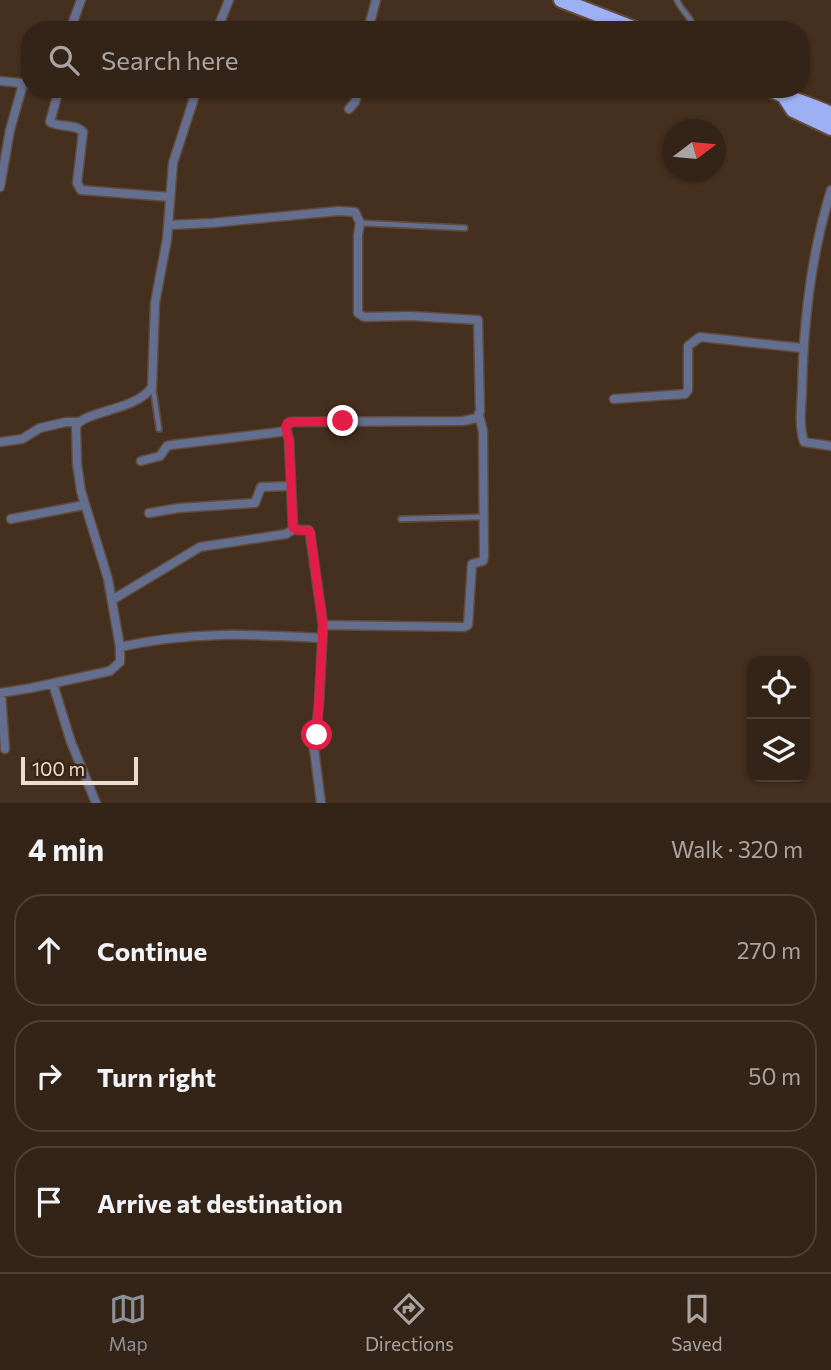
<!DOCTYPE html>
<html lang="en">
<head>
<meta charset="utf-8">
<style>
  body { margin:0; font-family:Commissioner,sans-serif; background:#3f2f24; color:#f1f3f6 }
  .controls { position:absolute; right:21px; bottom:21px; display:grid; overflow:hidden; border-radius:14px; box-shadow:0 2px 5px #0004 }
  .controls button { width:63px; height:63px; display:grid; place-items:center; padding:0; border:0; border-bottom:2px solid #4e4036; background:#342317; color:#f1f3f6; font:35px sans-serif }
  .compass { position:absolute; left:663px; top:119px; width:63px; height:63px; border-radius:50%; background:#342317; box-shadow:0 2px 5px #0004; rotate:74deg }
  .scale { position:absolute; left:21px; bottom:18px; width:117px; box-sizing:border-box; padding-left:7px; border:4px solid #ecddd3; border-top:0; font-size:19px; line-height:24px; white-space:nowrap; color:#ecddd3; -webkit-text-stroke:5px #3a2515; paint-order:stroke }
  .stop { position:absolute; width:21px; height:21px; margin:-16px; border:5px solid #e11d48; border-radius:50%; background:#fff }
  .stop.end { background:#e11d48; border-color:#fff; box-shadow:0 2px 7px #0008 }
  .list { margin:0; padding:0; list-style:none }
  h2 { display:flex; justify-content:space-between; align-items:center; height:91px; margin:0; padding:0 28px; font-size:30px }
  h2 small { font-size:23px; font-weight:400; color:#a9a4a1 }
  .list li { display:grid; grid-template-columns:46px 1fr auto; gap:21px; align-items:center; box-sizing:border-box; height:112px; margin:0 14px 14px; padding:0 14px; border:2px solid #4e4036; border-radius:28px }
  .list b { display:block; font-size:26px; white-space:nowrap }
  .list em { font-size:23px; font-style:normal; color:#a9a4a1 }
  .icon { flex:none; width:38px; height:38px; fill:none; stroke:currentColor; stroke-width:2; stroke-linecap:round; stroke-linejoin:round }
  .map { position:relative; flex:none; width:831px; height:803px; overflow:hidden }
  .search { position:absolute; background:#342317; box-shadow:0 2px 5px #0004; left:21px; right:21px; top:21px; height:77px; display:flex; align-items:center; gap:18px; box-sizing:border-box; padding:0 24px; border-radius:28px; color:#a9a4a1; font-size:26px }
  .sheet { height:469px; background:#342317 }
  nav { display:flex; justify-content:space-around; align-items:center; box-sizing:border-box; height:98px; border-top:2px solid #4e4036; background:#342317; font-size:19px; color:#a9a4a1 }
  nav a { display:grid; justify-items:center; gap:4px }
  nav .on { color:#8c9099 }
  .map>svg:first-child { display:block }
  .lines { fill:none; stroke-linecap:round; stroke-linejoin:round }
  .service-casing { stroke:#604b3c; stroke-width:8 }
  .minor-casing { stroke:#604b3c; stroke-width:11 }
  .trunk-casing { stroke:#604b3c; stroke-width:18 }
  .service { stroke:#646e8f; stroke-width:4.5 }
  .minor { stroke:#646e8f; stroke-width:8 }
  .trunk { stroke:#9eb0f4; stroke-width:14 }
  .route { stroke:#e11d48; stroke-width:9 }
</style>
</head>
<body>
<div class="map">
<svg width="831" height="803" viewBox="0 0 831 803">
  <rect width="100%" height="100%" fill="#452f1f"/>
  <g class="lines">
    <g class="service-casing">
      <path id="service" d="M677,0C681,11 693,18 694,30
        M361,223L465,228
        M153,388L159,429
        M401,519L483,517"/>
    </g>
    <g class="minor-casing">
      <path id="minor" d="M70,30L81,0
        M217,30L229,0
        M368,30L376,0
        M0,81L30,84
        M59,89L50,122C59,128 75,123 83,132L77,183L81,190L170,197
        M349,109L355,102L359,89
        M0,187L10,130L23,84
        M831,190C811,255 803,326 802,393C801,409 799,427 804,442L831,446
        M614,399L685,394L688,390V346L700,337L802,348
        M286,429L289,440L293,528L297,530H308L310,534L323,625L319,704L314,749L321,803
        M0,442L22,439L40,428L66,422H78
        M141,461L160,456L167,446L171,445L280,432L284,431L290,422L463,421L477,418L480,411L478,320L411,316L364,317L358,313V235L360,223L355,212L339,211L212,223L169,225
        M149,513L179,508L255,503L261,487L290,486
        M11,519L84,505
        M112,600L200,547L286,534L294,529
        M323,625L464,627L468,625L472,564L483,561L484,557L483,431L479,415
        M120,647C192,631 250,634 322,638
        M53,684L71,742L96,803
        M0,693L31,688L110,671L120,662V647L108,579L81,491L77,464L76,426C86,410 136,411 152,387L155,303L167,239L173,163L197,89
        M1,693L5,749"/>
    </g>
    <g class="trunk-casing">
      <path id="trunk" d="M561,0L638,30
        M769,89C789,99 810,104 831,114
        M784,96L793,110L831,128"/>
    </g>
    <use href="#service" class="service"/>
    <use href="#minor" class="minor"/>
    <use href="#trunk" class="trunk"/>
  </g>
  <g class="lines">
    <path class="route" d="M317,735L323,625L310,531L297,530L293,528L289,440L286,429L287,423L290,422L343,421"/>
  </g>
</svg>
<div class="controls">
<button><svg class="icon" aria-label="locate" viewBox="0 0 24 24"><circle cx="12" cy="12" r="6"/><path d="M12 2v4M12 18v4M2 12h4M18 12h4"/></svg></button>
<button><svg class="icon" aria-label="layers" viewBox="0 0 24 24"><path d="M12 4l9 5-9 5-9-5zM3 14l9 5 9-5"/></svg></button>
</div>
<svg class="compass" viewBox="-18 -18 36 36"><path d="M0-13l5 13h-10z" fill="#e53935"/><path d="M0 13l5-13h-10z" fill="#a9a4a1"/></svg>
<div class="scale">100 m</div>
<div class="stop" style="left:317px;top:735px"></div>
<div class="stop end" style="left:343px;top:421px"></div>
<div class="search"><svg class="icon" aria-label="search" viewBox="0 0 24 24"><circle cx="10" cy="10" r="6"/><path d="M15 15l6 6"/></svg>Search here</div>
</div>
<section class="sheet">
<h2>4 min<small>Walk · 320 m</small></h2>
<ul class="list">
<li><svg class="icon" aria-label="ahead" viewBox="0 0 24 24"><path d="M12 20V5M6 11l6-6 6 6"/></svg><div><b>Continue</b></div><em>270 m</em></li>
<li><svg class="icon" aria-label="right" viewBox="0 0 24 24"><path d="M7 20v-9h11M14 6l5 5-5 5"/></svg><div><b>Turn right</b></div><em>50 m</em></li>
<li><svg class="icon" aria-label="arrive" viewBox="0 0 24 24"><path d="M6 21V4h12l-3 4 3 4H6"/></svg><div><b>Arrive at destination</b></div></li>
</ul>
</section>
<nav>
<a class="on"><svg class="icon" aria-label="map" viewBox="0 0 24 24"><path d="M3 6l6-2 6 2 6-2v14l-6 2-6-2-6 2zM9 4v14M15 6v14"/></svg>Map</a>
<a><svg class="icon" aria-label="directions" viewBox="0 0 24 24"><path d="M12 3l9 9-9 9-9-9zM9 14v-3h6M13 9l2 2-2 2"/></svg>Directions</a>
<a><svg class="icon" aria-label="saved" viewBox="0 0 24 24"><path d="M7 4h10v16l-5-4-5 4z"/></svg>Saved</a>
</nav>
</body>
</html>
